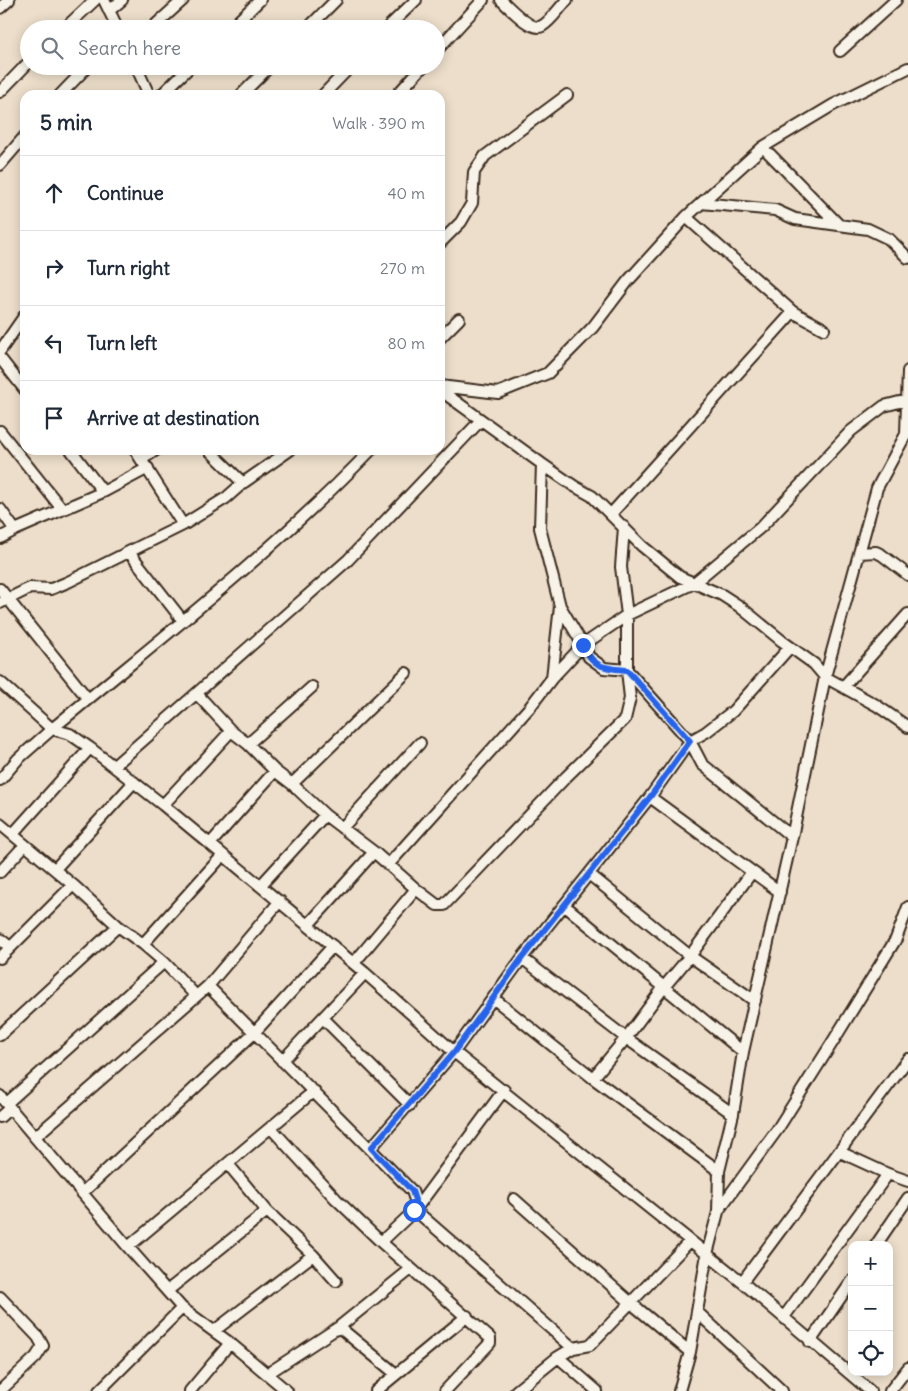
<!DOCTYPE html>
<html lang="en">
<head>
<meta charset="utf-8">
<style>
  body { margin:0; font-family:Delius,sans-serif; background:#f2f2f3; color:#1f2937 }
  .controls { position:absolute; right:15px; bottom:15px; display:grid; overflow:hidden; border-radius:10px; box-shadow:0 2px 12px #0003 }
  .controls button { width:45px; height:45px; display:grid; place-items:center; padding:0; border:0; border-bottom:1px solid #e0e1e3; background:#fff; color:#1f2937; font:25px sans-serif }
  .stop { position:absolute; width:15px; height:15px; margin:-11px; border:4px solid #2563eb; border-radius:50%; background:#fff }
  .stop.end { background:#2563eb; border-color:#fff; box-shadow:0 1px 5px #0008 }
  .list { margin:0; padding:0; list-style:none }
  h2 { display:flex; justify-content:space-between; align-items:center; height:65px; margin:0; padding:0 20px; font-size:21px }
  h2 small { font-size:16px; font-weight:400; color:#747a83 }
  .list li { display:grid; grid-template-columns:32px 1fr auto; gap:15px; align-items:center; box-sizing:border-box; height:75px; padding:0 20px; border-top:1px solid #e0e1e3 }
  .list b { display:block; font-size:19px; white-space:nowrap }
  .list em { font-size:16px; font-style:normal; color:#747a83 }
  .icon { flex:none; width:28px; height:28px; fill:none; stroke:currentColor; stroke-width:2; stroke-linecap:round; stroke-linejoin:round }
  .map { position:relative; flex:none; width:908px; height:1391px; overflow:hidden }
  .search { position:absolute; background:#fff; box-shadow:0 2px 12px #0003; left:20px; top:20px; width:425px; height:55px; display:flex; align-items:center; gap:12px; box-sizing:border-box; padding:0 18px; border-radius:28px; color:#747a83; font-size:19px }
  .panel { position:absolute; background:#fff; box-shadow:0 2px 12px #0003; left:20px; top:90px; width:425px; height:365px; border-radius:15px }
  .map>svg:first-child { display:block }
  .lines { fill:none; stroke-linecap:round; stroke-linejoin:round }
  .minor-casing { stroke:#3b2a1e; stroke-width:14 }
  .minor { stroke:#f7f3e8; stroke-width:10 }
  .route { stroke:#2563eb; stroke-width:6 }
</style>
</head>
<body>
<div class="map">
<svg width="908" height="1391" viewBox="0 0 908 1391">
  <rect width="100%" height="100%" fill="#ecdeca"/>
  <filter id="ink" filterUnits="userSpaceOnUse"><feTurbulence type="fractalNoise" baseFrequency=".02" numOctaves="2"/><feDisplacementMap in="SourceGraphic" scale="10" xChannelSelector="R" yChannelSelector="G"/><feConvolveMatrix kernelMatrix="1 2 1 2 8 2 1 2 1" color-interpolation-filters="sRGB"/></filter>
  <g filter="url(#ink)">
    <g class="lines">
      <g class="minor-casing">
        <path id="minor" d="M104,0L118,29
          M501,0C509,7 531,32 542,26C551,21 559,8 567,0
          M0,8L9,0
          M109,11L122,0
          M64,29L95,0
          M151,29L183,0
          M230,29L260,0
          M307,29L336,0
          M386,29L416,0
          M436,51L483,0
          M840,51L896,0
          M136,66L149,95
          M0,92L29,62
          M60,95L88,66
          M161,95L191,66
          M241,95L270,66
          M323,95L351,66
          M397,95L423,66
          M763,147L838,224
          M0,165L25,136
          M701,203L775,210L795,219L868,229L889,239L908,258
          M686,217L793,312L824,329
          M440,243L461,222L472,203L474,172L485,156L567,95
          M440,338L459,319
          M0,351L25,315
          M0,358L25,390
          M440,386L498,393L548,373L593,327L628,281L686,217L763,147L833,105L908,68
          M440,390L542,464L574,486L592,496L642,546L680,577L722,595L739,606L782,641L814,664L825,677L876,705L908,727
          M0,431L62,509
          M71,450L103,492
          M135,450L183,525
          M209,450L243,483
          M142,459L156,450
          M0,509L15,530
          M611,514L793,312
          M0,538L15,530L103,492L148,468
          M129,552L183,621
          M859,553L876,552L882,555L908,575
          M0,589L88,699
          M0,603L30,588L51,589L68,582L183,525L226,498L243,483L290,450
          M560,606L583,645L589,657L604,668L627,670L690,741L702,764L792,837
          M552,678L583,645L627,615L694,583L761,527L851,431L884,406L907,400
          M0,682L52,729L70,734L90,748L163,805L365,973L454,1052L742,1282L870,1391
          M844,686L908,614
          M197,694L231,731L248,744L275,771L292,784L325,815L374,852L416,889L437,905H444L566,777L625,719L630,698L627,670V615L621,567L624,527
          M248,744L312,687
          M114,766L348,560L481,420
          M0,780L18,759L52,729C160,639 273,552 371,450
          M292,784L406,673
          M650,797L780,892
          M163,805L231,731
          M0,824L73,885L0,958
          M342,828L420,743
          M13,834L90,748
          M210,844L275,771
          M388,865L530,707L552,678L560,606L540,528L542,464
          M55,869L134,782
          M0,872L25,845
          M589,874L690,956L755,1001
          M73,885L118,926L143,944L164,962L196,996
          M261,885L325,815
          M564,905L743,1052
          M308,925L374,852
          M0,939L10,947
          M143,944L223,855
          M522,958L626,1038L733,1114
          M354,963L416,889
          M208,986L412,1191L415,1200V1210L573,1348
          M493,998L593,1078L719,1171
          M323,1018L410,1105
          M0,1035L118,926
          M282,1061L365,973
          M593,1078L626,1038L664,987L690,956L752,872
          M0,1096L128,1247L182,1308L230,1343L287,1391
          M7,1103L164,962
          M0,1117L10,1108
          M271,1128L336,1199L381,1242L490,1338V1343L445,1391
          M36,1136L208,986L280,901
          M371,1148L454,1052L522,958L650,797L690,741L706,732L733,711L790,647
          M840,1152L888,1174L908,1181
          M228,1164L267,1211L313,1255L336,1281
          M82,1193L254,1033L333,946
          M514,1199L631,1303L690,1352
          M718,1211L777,1130L832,1043L896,939L908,907
          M381,1242L415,1210L504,1090
          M876,1245L908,1198
          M128,1247L314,1091
          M742,1282L908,1059
          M167,1291L267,1211
          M0,1297L38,1337L43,1346L36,1357L0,1391
          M697,1312L782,1391
          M784,1317L888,1174
          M339,1327L396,1374
          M214,1331L313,1255
          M810,1342L852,1281
          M558,1357L597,1391
          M267,1374L339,1327L411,1269
          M99,1391L182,1308
          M190,1391L230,1343
          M376,1391L467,1316
          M516,1391L558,1357L573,1348L590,1345L690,1241
          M679,1391L690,1352L707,1254L718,1212L719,1171L733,1114L743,1052L792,837L825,677L877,488L906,434L908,371
          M890,1391L908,1368"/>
      </g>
      <use href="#minor" class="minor"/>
    </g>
  </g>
  <g class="lines" filter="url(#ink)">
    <path class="route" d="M414,1210L415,1200L412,1191L371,1148L454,1052L522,958L650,797L690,741L627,670C604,668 593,668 583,645"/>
  </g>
</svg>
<div class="controls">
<button>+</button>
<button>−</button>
<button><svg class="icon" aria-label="locate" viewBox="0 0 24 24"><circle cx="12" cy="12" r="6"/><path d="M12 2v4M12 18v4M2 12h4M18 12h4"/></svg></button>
</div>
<div class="stop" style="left:414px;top:1210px"></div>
<div class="stop end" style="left:583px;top:645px"></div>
<div class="search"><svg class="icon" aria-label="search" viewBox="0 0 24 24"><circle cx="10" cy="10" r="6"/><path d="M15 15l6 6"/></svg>Search here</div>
<section class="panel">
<h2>5 min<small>Walk · 390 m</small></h2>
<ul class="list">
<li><svg class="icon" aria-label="ahead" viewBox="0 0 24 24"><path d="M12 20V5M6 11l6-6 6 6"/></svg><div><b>Continue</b></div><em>40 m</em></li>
<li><svg class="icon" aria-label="right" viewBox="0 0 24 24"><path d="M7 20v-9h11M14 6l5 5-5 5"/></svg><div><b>Turn right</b></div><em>270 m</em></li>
<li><svg class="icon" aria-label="left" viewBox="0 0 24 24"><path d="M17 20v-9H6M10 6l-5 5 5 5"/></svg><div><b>Turn left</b></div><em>80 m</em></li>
<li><svg class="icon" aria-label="arrive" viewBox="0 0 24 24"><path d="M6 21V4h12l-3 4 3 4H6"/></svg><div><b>Arrive at destination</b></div></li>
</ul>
</section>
</div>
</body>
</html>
